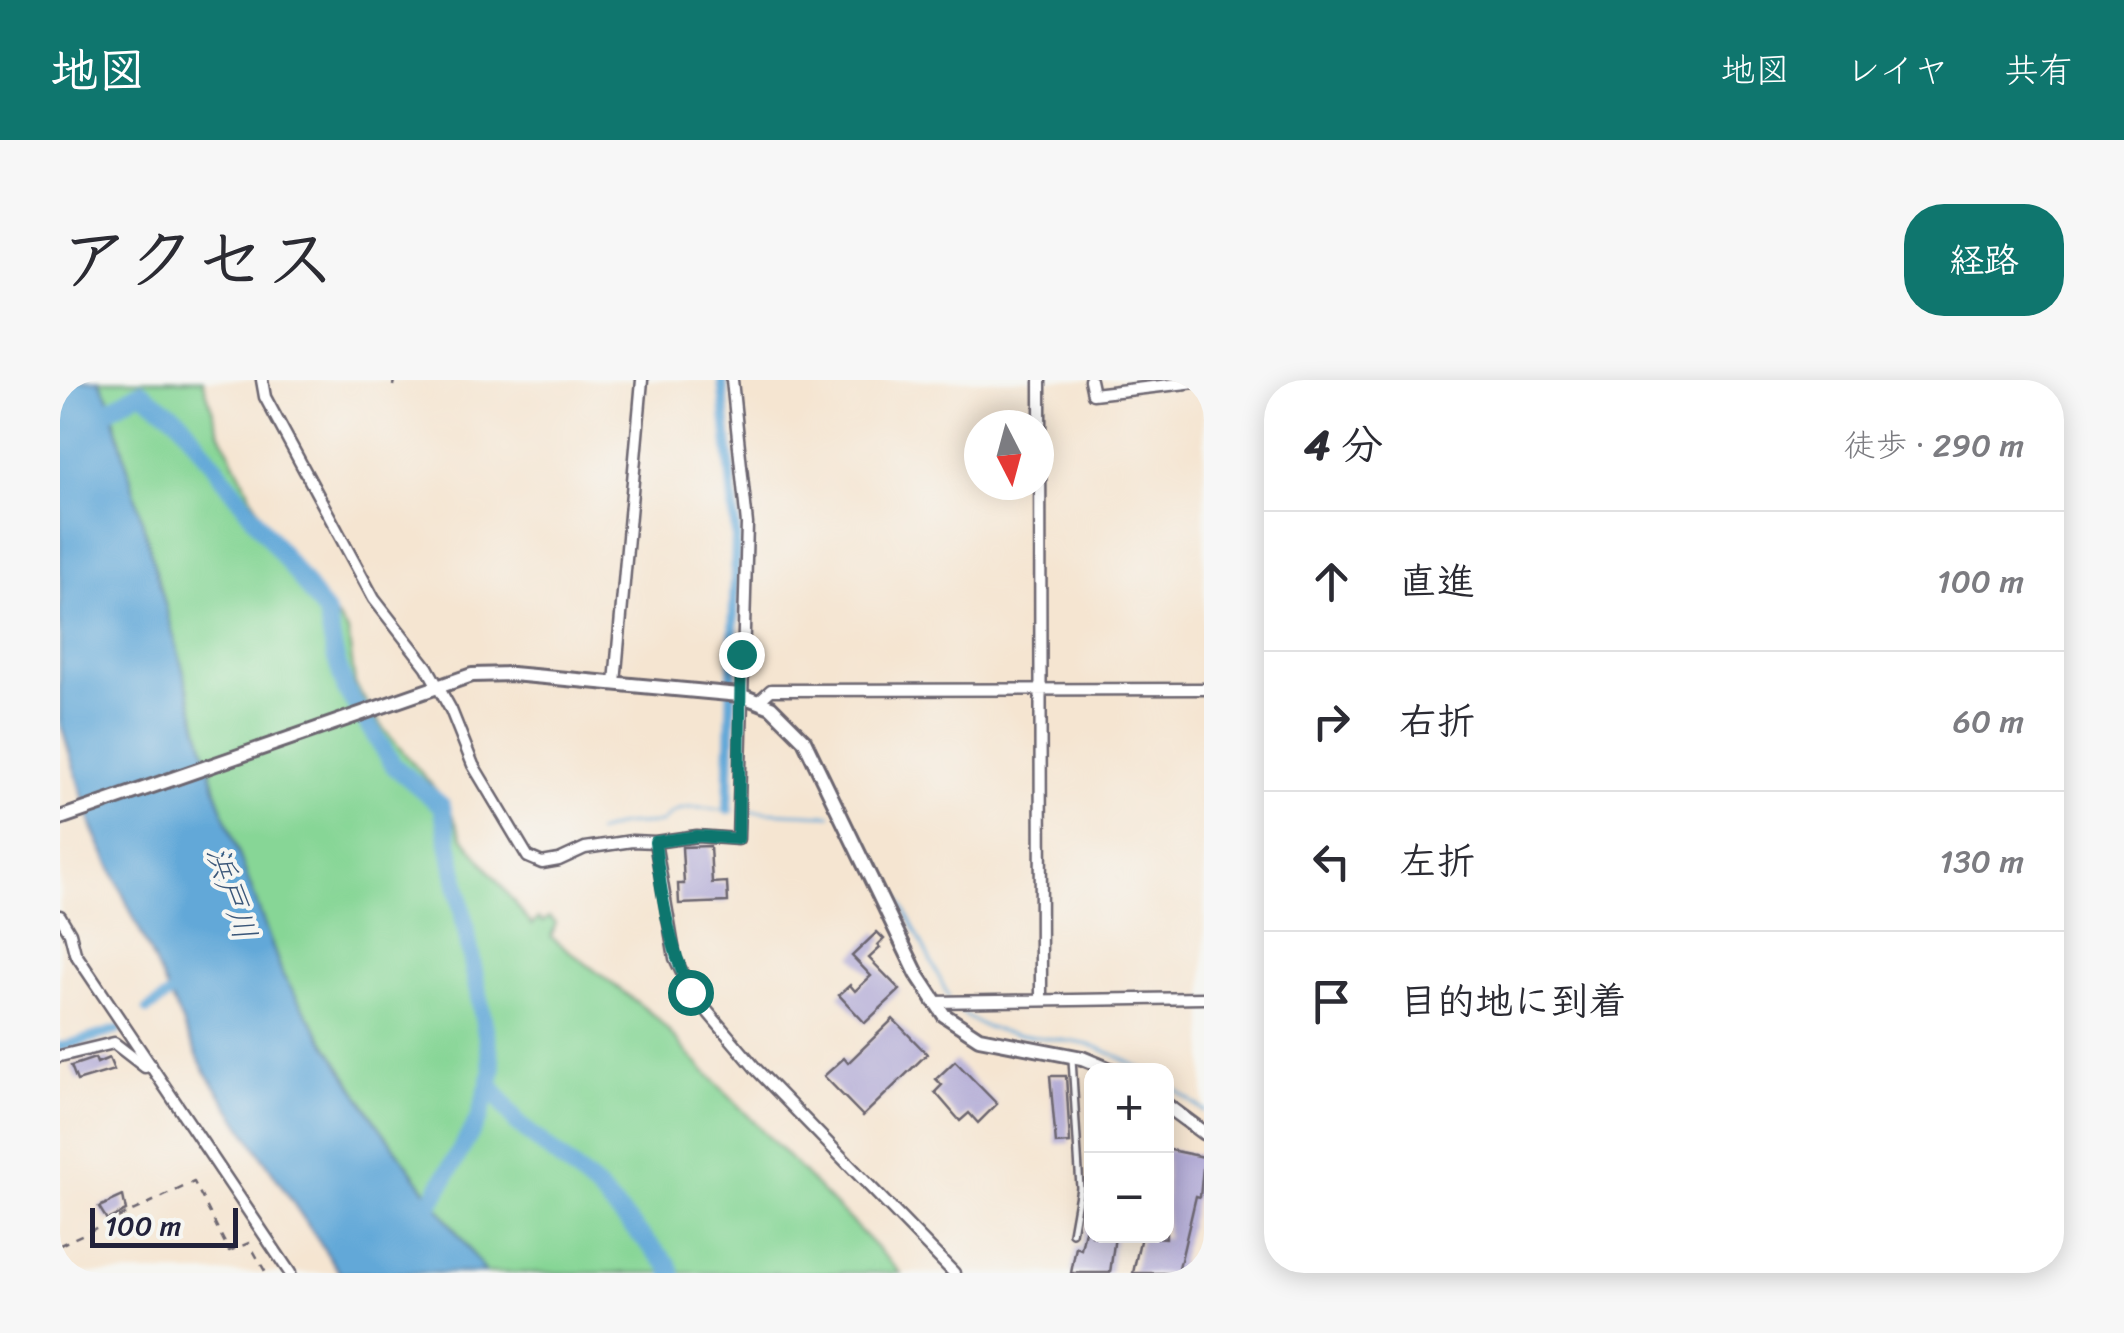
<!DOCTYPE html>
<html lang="ja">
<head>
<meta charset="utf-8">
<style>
  body { margin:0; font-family:Sriracha,"Klee One",sans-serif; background:#f7f7f7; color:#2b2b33 }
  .controls { position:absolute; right:30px; bottom:30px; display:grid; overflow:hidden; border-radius:20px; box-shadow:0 5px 25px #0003 }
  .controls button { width:90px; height:90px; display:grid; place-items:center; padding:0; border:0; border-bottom:2px solid #e1e1e2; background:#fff; color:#2b2b33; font:50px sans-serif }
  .compass { position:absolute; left:904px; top:30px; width:90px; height:90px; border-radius:50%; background:#fff; box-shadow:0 5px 25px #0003; rotate:174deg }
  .scale { position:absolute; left:30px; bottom:25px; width:148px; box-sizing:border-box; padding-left:10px; border:5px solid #22223b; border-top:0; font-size:28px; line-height:35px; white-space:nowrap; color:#22223b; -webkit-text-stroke:8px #f6f6f2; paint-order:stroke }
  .stop { position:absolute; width:30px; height:30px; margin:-22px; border:8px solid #0f766e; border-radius:50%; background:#fff }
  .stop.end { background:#0f766e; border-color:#fff; box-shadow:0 2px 10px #0008 }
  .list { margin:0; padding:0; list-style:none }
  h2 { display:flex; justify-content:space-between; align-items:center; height:130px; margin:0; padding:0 40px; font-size:42px }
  h2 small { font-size:32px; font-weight:400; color:#7c7c81 }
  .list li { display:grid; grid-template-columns:65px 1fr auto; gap:30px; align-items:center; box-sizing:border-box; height:140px; padding:0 40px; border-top:2px solid #e1e1e2 }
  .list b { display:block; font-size:38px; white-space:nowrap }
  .list em { font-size:32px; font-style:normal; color:#7c7c81 }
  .icon { flex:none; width:55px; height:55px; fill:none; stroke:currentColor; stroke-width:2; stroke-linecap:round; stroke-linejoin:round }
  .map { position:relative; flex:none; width:1144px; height:893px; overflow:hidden; border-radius:40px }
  header { display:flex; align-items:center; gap:60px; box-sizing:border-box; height:140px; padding:0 50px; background:#0f766e; color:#fff }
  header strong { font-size:48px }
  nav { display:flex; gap:55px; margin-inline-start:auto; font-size:35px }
  .intro { display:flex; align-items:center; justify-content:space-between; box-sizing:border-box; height:240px; padding:0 60px }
  h1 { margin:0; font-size:70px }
  .button { padding:25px 45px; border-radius:40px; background:#0f766e; color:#fff; font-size:35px; font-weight:700 }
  main { display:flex; gap:60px; padding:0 60px }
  aside { flex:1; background:#fff; border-radius:40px; box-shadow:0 5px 25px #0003 }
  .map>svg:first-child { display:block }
  .green { fill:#87d696; stroke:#547c68; stroke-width:2.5 }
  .water { fill:#62a8d8; stroke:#42658a; stroke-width:2.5 }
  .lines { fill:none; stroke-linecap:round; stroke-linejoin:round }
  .stream { stroke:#62a8d8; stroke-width:2.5 }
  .canal { stroke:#62a8d8; stroke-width:10 }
  .river { stroke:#62a8d8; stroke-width:18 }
  .building { fill:#b2abd5 }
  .service-casing { stroke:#6c6670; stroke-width:10 }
  .minor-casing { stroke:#6c6670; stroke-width:15 }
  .tertiary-casing { stroke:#6c6670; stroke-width:18 }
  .path { stroke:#6c6670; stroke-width:2.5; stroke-dasharray:8 8; stroke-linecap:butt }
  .service { stroke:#fff; stroke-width:5 }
  .minor { stroke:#fff; stroke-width:10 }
  .tertiary { stroke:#fff; stroke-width:12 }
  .route { stroke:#0f766e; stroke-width:12 }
  .labels { text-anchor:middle; stroke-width:8; stroke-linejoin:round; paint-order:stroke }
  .water-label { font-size:32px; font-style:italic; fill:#3c587a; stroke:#f6f6f2 }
</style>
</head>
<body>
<header>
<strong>地図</strong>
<nav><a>地図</a><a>レイヤ</a><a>共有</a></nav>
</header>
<div class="intro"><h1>アクセス</h1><a class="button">経路</a></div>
<main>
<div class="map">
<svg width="1144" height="893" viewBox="0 0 1144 893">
  <rect width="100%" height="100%" fill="#f6f6f2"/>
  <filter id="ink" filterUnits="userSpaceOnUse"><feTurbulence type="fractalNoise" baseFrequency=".01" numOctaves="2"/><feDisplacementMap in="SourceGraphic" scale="20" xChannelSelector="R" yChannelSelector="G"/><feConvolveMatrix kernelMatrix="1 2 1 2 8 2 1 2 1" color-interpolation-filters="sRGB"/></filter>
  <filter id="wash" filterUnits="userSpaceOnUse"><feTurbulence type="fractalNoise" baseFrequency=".0048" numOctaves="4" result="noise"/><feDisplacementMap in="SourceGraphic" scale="40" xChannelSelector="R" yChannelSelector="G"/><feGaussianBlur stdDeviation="2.25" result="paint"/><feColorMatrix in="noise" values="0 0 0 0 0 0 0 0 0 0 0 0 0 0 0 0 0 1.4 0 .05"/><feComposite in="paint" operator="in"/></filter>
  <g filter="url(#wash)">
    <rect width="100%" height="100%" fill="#f5e5d1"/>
    <path class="green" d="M39,0H143L159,51L206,145L288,252L295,304L322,347L387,423L402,456L472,545L479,538L483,542L489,537L496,543L491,557L596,637L630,676L841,893H426L314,739L223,596L157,414L48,16Z"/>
    <path class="water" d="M0,0H39L48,16L157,414L223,596L314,739L426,893H280L143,688L32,447L0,341Z"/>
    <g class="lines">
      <path class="stream" d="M681,431L771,435
        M798,447L829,498L889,617
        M537,453L561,445L601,443C622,419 645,430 673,431
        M897,627C922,661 998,654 1036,667C1053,673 1070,683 1086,691
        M1106,702L1144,731"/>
      <path class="canal" d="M662,0L676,156L668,430
        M87,630L120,608
        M0,667L57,650"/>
      <path class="river" d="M0,46L28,42L81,11L120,40L243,202L267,235L275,276L286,310L334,386L382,426L433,690L419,738L361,840
        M429,703L457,743L537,809L609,885L612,893"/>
    </g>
    <g id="blocks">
      <path class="building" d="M650,466L652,503L667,502L668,522L619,524L618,504H624L622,467Z
        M817,552L824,559L818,565L820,568L809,578L840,610L805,643L779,615L790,605L795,611L811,596L792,576Z
        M833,639L867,674L803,736L764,696L784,678L788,683Z
        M35,678L37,683L49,678L54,690L17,701L11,686Z
        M895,681L937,724L918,743L909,733L900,741L875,712L882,705L876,699Z
        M990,696H1006L1010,763L996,764Z
        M1106,769L1144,777L1140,817L1136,816L1118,893H1073L1081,856L1106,858Z
        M63,816L66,831L47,840L39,827Z
        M1028,837L1032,838V856H1055L1050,893H1011L1016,867L1021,869Z"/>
    </g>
  </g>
  <g filter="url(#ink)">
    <use href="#blocks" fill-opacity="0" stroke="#6c6670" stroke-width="2.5"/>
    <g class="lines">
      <g class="service-casing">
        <path id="service" d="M1012,853L1020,808L1012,679"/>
      </g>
      <g class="minor-casing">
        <path id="minor" d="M202,0L205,17L314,219L367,287L391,330L413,385L468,477L482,483L499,480L525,468L572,461L595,462L637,456L678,459L687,144L672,0
          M980,0L981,619
          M1030,0L1033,14L1144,1
          M555,303L582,0
          M699,321L711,310L1144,309
          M595,462L615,578L631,612L697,690L894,893
          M0,536L10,553L15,573L230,893
          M873,622L1144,618
          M0,676L54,663L85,687L91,685"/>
      </g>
      <g class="tertiary-casing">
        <path id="tertiary" d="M0,438L412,295L452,294L680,315L711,327L744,360L857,594L884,635L919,658L1022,678L1053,691
          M1106,725L1144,753"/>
      </g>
      <path class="path" d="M333,6L334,0
        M0,865L134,802L169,871L189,863L206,893"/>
      <use href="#service" class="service"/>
      <use href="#minor" class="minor"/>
      <use href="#tertiary" class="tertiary"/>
    </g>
  </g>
  <g class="lines" filter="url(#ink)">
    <path class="route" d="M630,612C609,565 601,514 595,462L637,456L678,459L681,274"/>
  </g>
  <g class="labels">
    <g class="water-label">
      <text transform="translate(172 513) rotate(72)" y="11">浜戸川</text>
    </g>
  </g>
</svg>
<div class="controls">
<button>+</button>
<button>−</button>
</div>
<svg class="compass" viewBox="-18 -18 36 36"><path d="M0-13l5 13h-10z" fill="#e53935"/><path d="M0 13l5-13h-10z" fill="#7c7c81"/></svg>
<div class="scale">100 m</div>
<div class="stop" style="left:630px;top:612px"></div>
<div class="stop end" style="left:681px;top:274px"></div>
</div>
<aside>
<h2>4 分<small>徒歩 · 290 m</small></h2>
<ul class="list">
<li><svg class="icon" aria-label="ahead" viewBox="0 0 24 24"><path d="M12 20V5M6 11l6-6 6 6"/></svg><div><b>直進</b></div><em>100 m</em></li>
<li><svg class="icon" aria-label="right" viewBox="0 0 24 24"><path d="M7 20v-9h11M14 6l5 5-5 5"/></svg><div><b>右折</b></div><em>60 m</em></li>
<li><svg class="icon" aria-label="left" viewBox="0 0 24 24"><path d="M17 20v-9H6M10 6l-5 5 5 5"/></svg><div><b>左折</b></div><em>130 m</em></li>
<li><svg class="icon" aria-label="arrive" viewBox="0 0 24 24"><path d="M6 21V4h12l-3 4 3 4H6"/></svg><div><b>目的地に到着</b></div></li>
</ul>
</aside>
</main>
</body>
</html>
